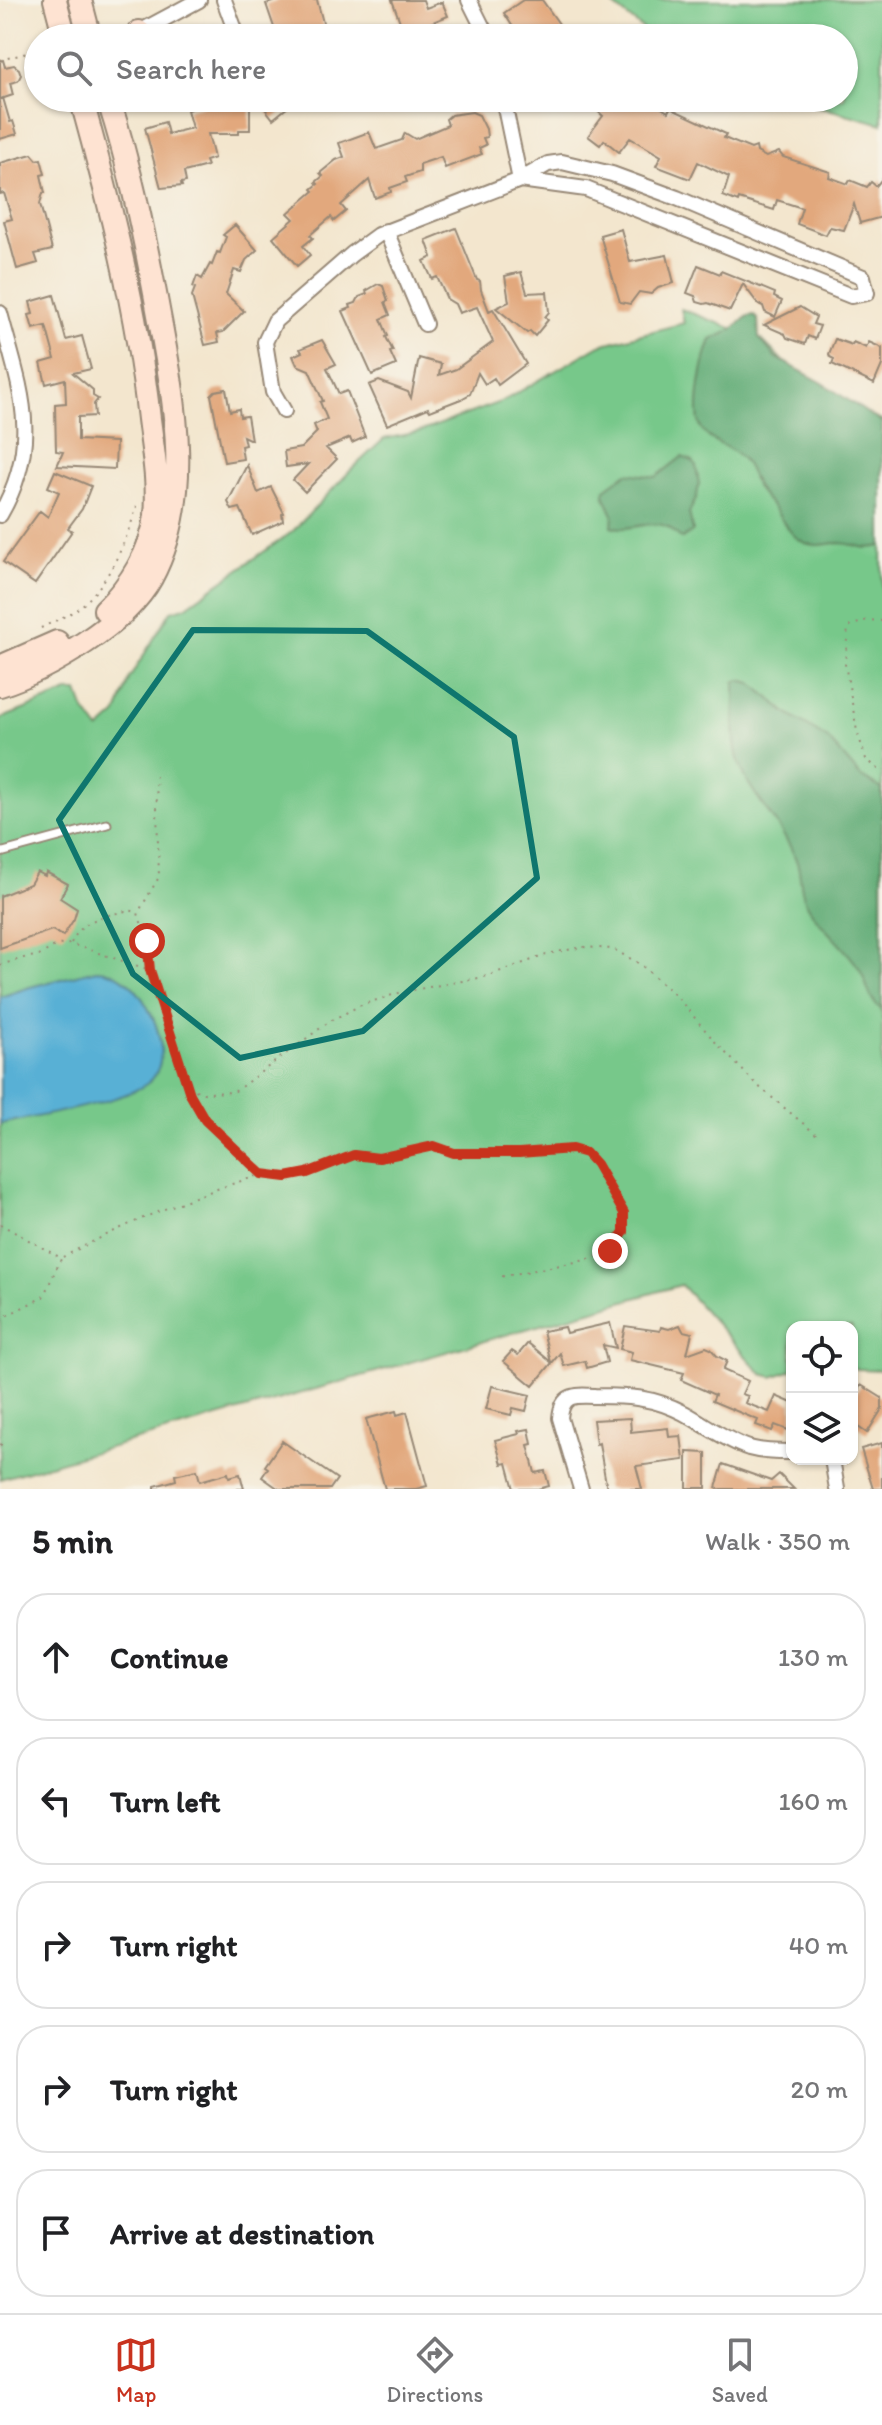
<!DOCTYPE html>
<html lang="en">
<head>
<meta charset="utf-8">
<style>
  body { margin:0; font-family:Itim,sans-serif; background:#f2f2f2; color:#202124 }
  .controls { position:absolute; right:24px; bottom:24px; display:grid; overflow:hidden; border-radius:16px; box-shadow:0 2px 6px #0004 }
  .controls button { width:72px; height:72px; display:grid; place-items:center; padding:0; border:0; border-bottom:2px solid #e0e0e0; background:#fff; color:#202124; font:40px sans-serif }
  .stop { position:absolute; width:24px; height:24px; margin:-18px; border:6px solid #c8321e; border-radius:50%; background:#fff }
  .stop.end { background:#c8321e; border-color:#fff; box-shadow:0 2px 8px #0008 }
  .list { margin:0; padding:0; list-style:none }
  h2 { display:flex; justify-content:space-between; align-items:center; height:104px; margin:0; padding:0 32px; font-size:34px }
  h2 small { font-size:26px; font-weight:400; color:#757577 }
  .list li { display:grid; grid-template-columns:52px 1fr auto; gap:24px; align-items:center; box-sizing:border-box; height:128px; margin:0 16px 16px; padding:0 16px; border:2px solid #e0e0e0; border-radius:32px }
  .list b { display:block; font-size:30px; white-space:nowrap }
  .list em { font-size:26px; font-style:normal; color:#757577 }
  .icon { flex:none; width:44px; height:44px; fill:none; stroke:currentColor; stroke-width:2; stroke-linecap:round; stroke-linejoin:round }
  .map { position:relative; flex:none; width:882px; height:1489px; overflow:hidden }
  .search { position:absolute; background:#fff; box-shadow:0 2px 6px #0004; left:24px; right:24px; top:24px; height:88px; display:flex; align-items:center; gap:20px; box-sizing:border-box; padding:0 28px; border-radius:44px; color:#757577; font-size:30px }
  .sheet { height:824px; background:#fff }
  nav { display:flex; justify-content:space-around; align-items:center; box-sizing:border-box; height:112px; border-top:2px solid #e0e0e0; background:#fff; font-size:22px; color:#757577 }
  nav a { display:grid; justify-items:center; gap:4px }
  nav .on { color:#c8321e }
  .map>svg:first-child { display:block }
  .green { fill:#77c88a; stroke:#597954; stroke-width:2 }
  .forest { fill:#61ac76; stroke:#4e6b4a; stroke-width:2 }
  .water { fill:#58b0d5; stroke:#4a6d7a; stroke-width:2 }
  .building { fill:#e2a87d }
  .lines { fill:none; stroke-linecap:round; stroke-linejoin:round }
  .service-casing { stroke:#978876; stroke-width:11 }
  .minor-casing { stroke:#978876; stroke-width:18 }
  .secondary-casing { stroke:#978876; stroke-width:26 }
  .path { stroke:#978876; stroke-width:2; stroke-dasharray:2 6; stroke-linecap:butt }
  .service { stroke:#fff; stroke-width:7 }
  .minor { stroke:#fff; stroke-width:14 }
  .secondary { stroke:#fee3d2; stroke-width:22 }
  .route { stroke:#c8321e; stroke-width:10 }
  .marked { fill:none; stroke:#0f766e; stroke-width:6; stroke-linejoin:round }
</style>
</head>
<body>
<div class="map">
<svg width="882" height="1489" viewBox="0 0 882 1489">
  <rect width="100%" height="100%" fill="#f7f3e8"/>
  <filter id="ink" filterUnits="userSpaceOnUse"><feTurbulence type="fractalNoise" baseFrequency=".0125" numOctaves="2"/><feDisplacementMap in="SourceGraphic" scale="16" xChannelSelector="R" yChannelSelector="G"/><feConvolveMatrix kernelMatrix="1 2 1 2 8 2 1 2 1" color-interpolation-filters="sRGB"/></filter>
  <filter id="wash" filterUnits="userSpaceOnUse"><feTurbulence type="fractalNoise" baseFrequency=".006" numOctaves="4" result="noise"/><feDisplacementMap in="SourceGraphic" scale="32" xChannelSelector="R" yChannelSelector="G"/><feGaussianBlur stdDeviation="1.8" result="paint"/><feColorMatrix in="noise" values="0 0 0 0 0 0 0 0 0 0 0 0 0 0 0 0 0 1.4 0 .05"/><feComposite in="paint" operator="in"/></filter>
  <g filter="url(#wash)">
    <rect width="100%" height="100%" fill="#f3e6ce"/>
    <path class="green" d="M607,0H882V124L788,98H844V38H654Z
      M681,309L761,339L815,393L882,421V1370L858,1369L852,1367V1327H792V1370L773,1377L762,1374L681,1285L0,1479V719L68,692H78L85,711L99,730L117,714L129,679L171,611L185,607L292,532L352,469L384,439L419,432L503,401L600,345L684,323Z"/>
    <path class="forest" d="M754,315L758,319L759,338L775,357L823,383L882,423V546C861,551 859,544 840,543C832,543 824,545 816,545C794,544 786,525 775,510C769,502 761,496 756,486C751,475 748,463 738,455C725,443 707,443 700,425C694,406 703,359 711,340L730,331L748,316Z
      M682,457L693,461L696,466L699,484L697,496L689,513L693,531L682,539C678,536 676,533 672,530C654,515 630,534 612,526L613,515L604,495L605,489L627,473L656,477Z
      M740,680L752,683L785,712L828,739L860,776L882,789V1010C867,999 868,983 859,968C844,945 821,929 808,906C801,894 801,883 799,870C797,858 790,846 784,836C770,811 748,790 739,762C731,738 736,708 735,682Z"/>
    <path class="water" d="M96,970C119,970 137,987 148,1008C159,1027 168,1058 153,1078C134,1102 32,1117 0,1124V997L30,987Z"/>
    <g id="blocks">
      <path class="building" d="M279,0H317L327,38H301L299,32L277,36L266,4Z
        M392,0H423L426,8L442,2L448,16L430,23L435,38H406Z
        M523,0H542L569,38H520L504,13Z
        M3,60L5,67L14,65L19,69L21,75L18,81L10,83L13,95L1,99L3,98L10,122L13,121L17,134L0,139V61Z
        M235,98H250V130H239V134H208L214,158L205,161L207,166L184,172L186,182L181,183L182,186L161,188L145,128L165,122L168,134L192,128L187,110L208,104L229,105V103H235Z
        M257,98H299L273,119Z
        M583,98H626L635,105L641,101L647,104L649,100L668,112L670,108L726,134L724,138L751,149L756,147L757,152L766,157L779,152L783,157L830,172L829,177L848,184L850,180L867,187L871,182L876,186L882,179V217L860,223L854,204L844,230L830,227L826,235L797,224L802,208L777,200L774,210L739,199L738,202L723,196L729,177L698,162L690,179L656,166L661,156L630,138L619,152L604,140L600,145L588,136L603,116Z
        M472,112L479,115L486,129L487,137L483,138L486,145L479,148L482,154L445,168L441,157L420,164V172L405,177L407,182L390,188L391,192L375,198L369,180L341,205L346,211L334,221L331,217L310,235L313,238L303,246L310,255L297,266L273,237L294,219L288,213L314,191L312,189L318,184L316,182L323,176L320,173L336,160L344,157L339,143L369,132L376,149L402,140L405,133L415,139L429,133L448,125L446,119L451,115Z
        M32,154L37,160L41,159L45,174L41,175L45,193H43L40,204L52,250L35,254L38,263L17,269L4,221L12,219L4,193L0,194V163Z
        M235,225L257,250L246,260L241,272L234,270L226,294L244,311L223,332L217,333L219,342L205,345L192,296L195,288L193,287L197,276L202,279L210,264L212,265L217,252L220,253L226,237L223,235Z
        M456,228L477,280L480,281L481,290L489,311L493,309L526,364L498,385L494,378L485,384L478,373L470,394L461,399L430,411L428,408L387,425L369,385L379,381L408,392L411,398L419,358L441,364L439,375L456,369L493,342L477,307L459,313L455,304L447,299L437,277L432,279L424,261L432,257L426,240Z
        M621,229L630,262L667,255L674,283L658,288L651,294L639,292L630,304L620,302L600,235Z
        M698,265L720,274L721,271L775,293L774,297L782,301L775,317L765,312L763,306L758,304L743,284L730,311L708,303L704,304L697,302L695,296L687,293Z
        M521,272L527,293L547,292L549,312L545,317L548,320L535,336L530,331L527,333L496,308L509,302L505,276Z
        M378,284L383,286L388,301L385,302L390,315L381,319L388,336L386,337L393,351L390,352L396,365L372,375L343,311L351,308L350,305L356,303L359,297L367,294L366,291Z
        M54,295L66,340L82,336L91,369L73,373L93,390V396L98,399L94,404L95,416L78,417V440L116,442L115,469L57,466L63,452L56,451L55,404L66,403L65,379L46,384L41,363L55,359L46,326L33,329L29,315L33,314L30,302Z
        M800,307L816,317L813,324L820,326L815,339L808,336L805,344L787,338L785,334L764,325Z
        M835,339L852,345L853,342L866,348L869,342L882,348V365L874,384L832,364L834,359L830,357L829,354Z
        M322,340L336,364L327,368L339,394L347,391L365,437L352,443L350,438L326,448L337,459L305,492L293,480L308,464L286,467L284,451L301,448L317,432L314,425L327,419L320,402L323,401L309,370L297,365L293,356L302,352L300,349Z
        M226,389L230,411L239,409L240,417L247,416L251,440L243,436L245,445L241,446L243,459L224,462L211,395L215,391Z
        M247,465L258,493L271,487L284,513L282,514L283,521L252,535L240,508L232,510L228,502Z
        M55,471L91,486L82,509L68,528L72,531L35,584L3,562L40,511L48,517L59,492L48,487Z
        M37,872L45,876L46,872L68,884L60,898L77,909L74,919L63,936L52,930L0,948V896L30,884Z
        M610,1323L616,1348L603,1345L607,1362L587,1368L585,1361L564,1366L560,1353L533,1386L503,1361L512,1351L518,1355L528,1343L551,1362L543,1331L564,1327L566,1333Z
        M680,1325L683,1331L692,1333L687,1354L706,1347L711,1349L717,1356L727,1361L723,1370L748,1381L742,1394L748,1396L745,1403L769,1412L776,1396L792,1403V1421L788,1430L775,1425L772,1431L756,1425L758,1420L712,1401L715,1395L681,1380L684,1373L630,1360L632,1352L620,1349L625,1326L660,1331L661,1327L669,1329Z
        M861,1385L882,1398V1409L867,1433L852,1423V1399Z
        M492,1386L530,1395L526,1411L513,1408L511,1415L486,1409Z
        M396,1411L397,1415L407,1412L427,1486L416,1489H385L366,1419Z
        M630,1418L631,1432L668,1428L669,1437L681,1436L684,1460L636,1466L642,1489H607L599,1443L596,1444L593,1420Z
        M529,1429L532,1444L528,1445L535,1473L545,1471L549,1486L538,1489H514L507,1463L502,1464L495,1440L519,1434L518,1431Z
        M282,1441L337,1479L330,1489H279L262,1477L268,1468L265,1466Z
        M882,1443V1489H873L861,1449Z
        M687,1452L706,1453V1488H687Z
        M723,1464L771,1481L779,1474L794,1489H718L716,1488Z
        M197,1470L200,1481L228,1473L229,1477L240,1474L244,1489H155V1486L176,1480L175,1475Z"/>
    </g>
  </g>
  <g filter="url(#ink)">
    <use href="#blocks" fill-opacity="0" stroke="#978876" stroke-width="2"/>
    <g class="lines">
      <g class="service-casing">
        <path id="service" d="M0,853L107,824"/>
      </g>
      <g class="minor-casing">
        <path id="minor" d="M224,0L238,38
          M469,0L488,38
          M132,36L199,0
          M503,98L520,180
          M386,231L425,324
          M0,313C20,389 43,441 0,515
          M284,411L273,392L265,342L275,321L352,254L378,235L520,180L548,164L562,162L612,174L677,198L863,277L867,293L851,296L586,189L520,180
          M832,1459L837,1489
          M581,1489L560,1418C562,1394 574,1395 595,1396C629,1396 653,1397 684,1413C706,1425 725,1440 749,1448C763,1452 777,1452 792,1452"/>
      </g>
      <g class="secondary-casing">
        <path id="secondary" d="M55,0L65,38
          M80,0L90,38
          M136,38L139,32
          M81,98C110,203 137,310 149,419C153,451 159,483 156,515C152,551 130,586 105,610
          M0,667L57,642
          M0,685C49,669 126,624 151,578C196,495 173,392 157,304C144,234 130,166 108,98"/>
      </g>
      <path class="path" d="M0,60L38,50
        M882,621L867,620L848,627L845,664L857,731L866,759L882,772
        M41,628C54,621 70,615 81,606C110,582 126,541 137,506
        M71,943C84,917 104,917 129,910L136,912
        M0,965L27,957L39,956L56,945L71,944L150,970L190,1094L205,1120L262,1174L286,1177L307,1173L330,1162L354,1155L379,1158L434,1146L454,1153H519L572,1149L586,1153L596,1164L624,1213V1232L610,1251L586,1260L499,1277
        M150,970L147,941L138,913L159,877L156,776
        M188,1087L203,1093L234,1092L330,1021L361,1005L402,992L484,977L552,953L583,947L613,949L640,964L677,997L718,1045L757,1085L817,1135
        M0,1224L61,1258C125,1224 192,1195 261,1175
        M0,1319L43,1297L61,1259
        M0,1445L4,1443"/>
      <use href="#service" class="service"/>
      <use href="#minor" class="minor"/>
      <use href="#secondary" class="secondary"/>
    </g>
  </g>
  <g class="lines" filter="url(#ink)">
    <path class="route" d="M147,941L150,970L190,1094L205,1120L262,1174L286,1177L307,1173L354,1155L379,1158L434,1146L454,1153H519L572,1149L586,1153L596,1164L624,1213V1232L610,1251"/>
  </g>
  <path class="marked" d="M193,630L367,631L514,737L537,878L363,1031L240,1058L133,974L59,820Z"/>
</svg>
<div class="controls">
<button><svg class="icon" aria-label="locate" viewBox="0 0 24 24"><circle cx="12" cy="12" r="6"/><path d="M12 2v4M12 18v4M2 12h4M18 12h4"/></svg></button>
<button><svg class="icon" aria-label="layers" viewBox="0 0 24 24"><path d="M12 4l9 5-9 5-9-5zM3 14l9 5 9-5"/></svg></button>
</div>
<div class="stop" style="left:147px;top:941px"></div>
<div class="stop end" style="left:610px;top:1251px"></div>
<div class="search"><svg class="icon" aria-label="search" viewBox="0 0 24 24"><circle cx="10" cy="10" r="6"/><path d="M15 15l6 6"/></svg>Search here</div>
</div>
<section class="sheet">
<h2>5 min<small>Walk · 350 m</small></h2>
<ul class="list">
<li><svg class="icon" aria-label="ahead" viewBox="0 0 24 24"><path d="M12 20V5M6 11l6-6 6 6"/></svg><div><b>Continue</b></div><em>130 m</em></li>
<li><svg class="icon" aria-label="left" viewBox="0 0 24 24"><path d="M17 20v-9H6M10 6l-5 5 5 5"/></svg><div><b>Turn left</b></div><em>160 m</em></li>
<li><svg class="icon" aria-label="right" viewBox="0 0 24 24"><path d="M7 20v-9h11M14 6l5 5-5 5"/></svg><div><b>Turn right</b></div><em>40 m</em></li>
<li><svg class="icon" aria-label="right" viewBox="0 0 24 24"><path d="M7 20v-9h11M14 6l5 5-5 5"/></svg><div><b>Turn right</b></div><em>20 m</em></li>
<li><svg class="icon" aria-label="arrive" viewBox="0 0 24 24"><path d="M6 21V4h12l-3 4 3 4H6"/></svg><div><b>Arrive at destination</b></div></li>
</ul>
</section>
<nav>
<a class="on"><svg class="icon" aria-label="map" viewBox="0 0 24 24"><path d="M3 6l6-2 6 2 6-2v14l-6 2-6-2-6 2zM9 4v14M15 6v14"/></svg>Map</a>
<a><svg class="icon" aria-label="directions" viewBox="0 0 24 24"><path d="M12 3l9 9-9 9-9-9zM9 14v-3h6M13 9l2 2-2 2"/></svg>Directions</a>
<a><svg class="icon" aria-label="saved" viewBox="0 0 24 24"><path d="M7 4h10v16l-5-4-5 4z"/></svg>Saved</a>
</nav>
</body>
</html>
